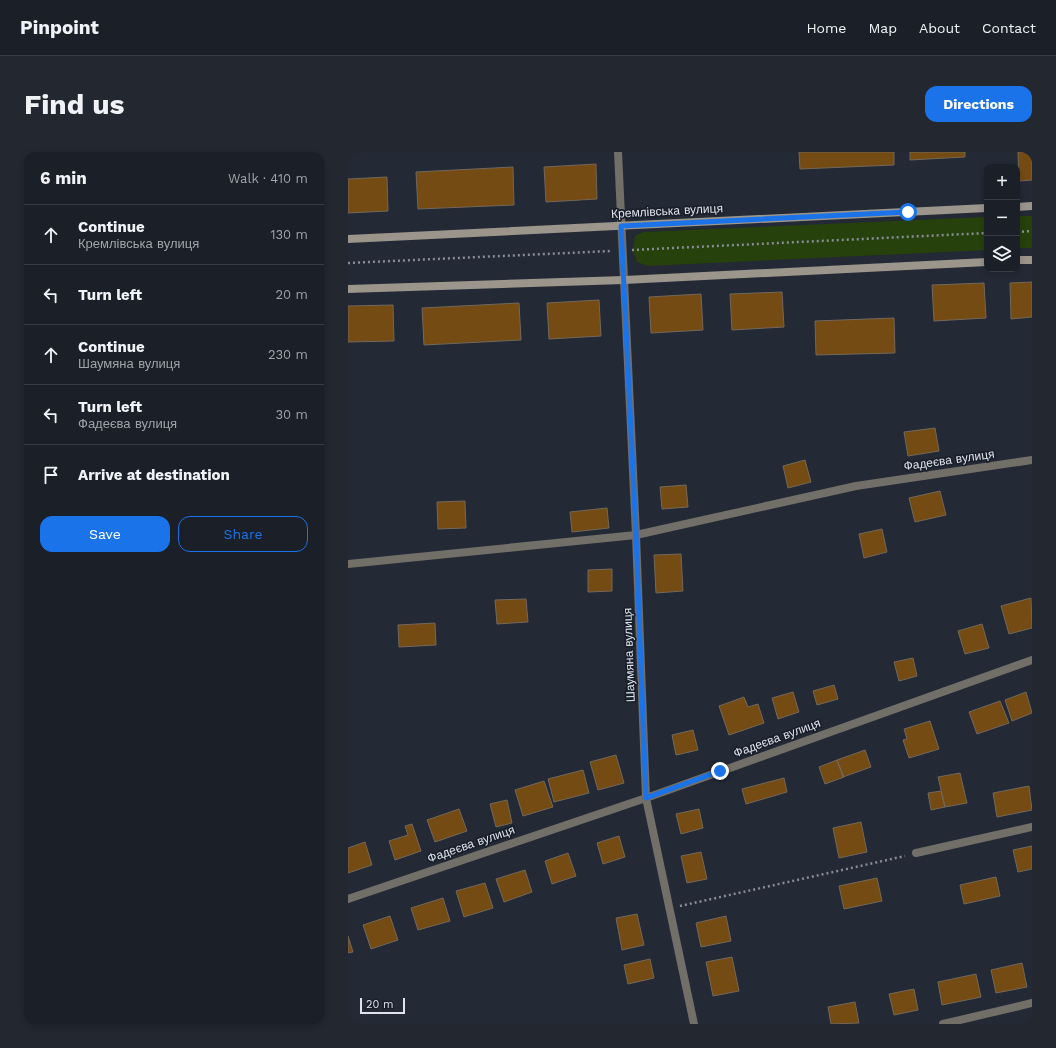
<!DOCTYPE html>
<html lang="en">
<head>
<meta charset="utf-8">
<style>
  body { margin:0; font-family:"Work Sans",sans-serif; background:#232730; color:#f1f3f6 }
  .controls { position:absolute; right:12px; top:12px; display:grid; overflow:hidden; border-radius:8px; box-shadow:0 2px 6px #0003 }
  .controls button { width:36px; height:36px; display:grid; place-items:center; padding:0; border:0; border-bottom:1px solid #383d45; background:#1a1f28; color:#f1f3f6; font:20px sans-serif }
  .scale { position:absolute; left:12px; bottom:10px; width:45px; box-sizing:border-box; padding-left:4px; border:2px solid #dee3eb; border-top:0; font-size:11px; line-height:14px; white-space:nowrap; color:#dee3eb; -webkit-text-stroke:3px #191f2b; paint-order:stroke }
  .stop { position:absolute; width:12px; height:12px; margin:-9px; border:3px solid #1a73e8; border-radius:50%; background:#fff }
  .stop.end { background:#1a73e8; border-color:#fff; box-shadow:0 1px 4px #0008 }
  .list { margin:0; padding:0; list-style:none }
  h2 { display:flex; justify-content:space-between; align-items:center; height:52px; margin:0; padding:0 16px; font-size:17px }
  h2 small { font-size:13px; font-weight:400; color:#9fa2a8 }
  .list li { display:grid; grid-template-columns:26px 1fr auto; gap:12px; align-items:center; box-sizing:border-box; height:60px; padding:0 16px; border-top:1px solid #383d45 }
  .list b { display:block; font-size:15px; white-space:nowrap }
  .list p { margin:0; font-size:13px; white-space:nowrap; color:#9fa2a8 }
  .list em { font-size:13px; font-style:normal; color:#9fa2a8 }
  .actions { display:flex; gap:8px; padding:12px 16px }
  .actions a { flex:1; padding:9px 0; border:1px solid #1a73e8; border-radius:12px; text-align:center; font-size:14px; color:#1a73e8 }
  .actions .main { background:#1a73e8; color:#fff }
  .icon { flex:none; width:22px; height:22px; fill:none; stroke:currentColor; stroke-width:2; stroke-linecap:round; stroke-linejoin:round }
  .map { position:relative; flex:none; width:684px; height:872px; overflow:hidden; border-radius:12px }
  header { display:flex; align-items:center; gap:24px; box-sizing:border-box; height:56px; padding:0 20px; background:#1a1f28; border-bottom:1px solid #383d45 }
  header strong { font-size:19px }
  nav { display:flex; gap:22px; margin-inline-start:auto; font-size:14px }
  .intro { display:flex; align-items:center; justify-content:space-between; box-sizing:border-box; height:96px; padding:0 24px }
  h1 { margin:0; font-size:28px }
  .button { padding:10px 18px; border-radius:12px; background:#1a73e8; color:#fff; font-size:14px; font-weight:700 }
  main { display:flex; gap:24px; padding:0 24px }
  aside { flex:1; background:#1a1f28; border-radius:12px; box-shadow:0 2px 6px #0003 }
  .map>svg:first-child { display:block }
  .green { fill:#26410c }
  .building { fill:#744b13; stroke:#73685b }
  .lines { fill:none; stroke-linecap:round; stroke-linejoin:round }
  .path { stroke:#888d97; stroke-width:2.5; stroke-dasharray:2 3; stroke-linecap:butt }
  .lane { stroke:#726e68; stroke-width:8 }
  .street { stroke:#726e68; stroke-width:8 }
  .secondary { stroke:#9b958b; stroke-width:8 }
  .route { stroke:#1a73e8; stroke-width:5 }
  .labels { text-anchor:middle; stroke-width:3.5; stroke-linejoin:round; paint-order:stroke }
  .street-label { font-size:12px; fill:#dee3eb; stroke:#191f2b }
</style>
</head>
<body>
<header>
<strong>Pinpoint</strong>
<nav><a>Home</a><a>Map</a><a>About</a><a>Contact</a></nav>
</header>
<div class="intro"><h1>Find us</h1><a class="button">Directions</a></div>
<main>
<aside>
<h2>6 min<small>Walk · 410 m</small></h2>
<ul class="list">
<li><svg class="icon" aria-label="ahead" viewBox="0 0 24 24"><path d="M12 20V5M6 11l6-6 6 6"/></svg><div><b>Continue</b><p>Кремлівська вулиця</p></div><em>130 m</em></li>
<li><svg class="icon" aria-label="left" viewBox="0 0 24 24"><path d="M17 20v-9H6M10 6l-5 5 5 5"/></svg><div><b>Turn left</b></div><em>20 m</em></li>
<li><svg class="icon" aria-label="ahead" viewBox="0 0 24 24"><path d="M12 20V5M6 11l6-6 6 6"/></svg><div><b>Continue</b><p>Шаумяна вулиця</p></div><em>230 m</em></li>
<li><svg class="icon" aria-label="left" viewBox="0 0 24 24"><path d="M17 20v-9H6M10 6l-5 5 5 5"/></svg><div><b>Turn left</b><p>Фадеєва вулиця</p></div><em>30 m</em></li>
<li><svg class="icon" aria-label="arrive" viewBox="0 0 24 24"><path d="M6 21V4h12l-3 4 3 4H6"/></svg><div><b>Arrive at destination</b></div></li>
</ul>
<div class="actions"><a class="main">Save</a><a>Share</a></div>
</aside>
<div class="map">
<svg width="684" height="872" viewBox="0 0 684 872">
  <rect width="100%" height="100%" fill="#232935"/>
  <path class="green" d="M669,64H684V96H669Z
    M639,65V98L300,114L289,110L285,98L287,84L295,80Z"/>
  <path class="building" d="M451,0H546V13L452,17Z
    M562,0H617V5L562,8Z
    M670,0H684V28L671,29Z
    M248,12L249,47L198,50L196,15Z
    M165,15L166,53L70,57L68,20Z
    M39,25L40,59L0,61V27Z
    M684,130V165L663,167L662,131Z
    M636,131L638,166L586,169L584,133Z
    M434,140L436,175L384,178L382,142Z
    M353,142L355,178L303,181L301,145Z
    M251,148L253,184L201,187L199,151Z
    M171,151L173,188L76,193L74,156Z
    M45,153L46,189L0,190V154Z
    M546,166L547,201L468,203L467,169Z
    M587,276L591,299L560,304L556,280Z
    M457,308L463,330L440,336L435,314Z
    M338,333L340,355L314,357L312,335Z
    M592,339L598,363L567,370L561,346Z
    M117,349L118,376L90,377L89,350Z
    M259,356L261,376L224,380L222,360Z
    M534,377L539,400L516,406L511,382Z
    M333,402L335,439L308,441L306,403Z
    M264,417V439L240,440V418Z
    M683,446L684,476L661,482L653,454Z
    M178,447L180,470L149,472L147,448Z
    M87,471L88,493L51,495L50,473Z
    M634,472L641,496L617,502L610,479Z
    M565,506L569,524L551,529L546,510Z
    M486,533L490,547L469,553L465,539Z
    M445,540L451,560L430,567L424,546Z
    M678,540L684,561L664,569L657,548Z
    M396,545L400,555L410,552L416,571L381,583L371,554Z
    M652,549L661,571L629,582L621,560Z
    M582,569L591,597L561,606L555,588L559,587L556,577Z
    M345,578L350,598L328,603L324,583Z
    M517,598L523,615L495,625L489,608Z
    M268,603L276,631L250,638L242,610Z
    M489,608L496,625L477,632L471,615Z
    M235,618L241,641L206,650L200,627Z
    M612,621L619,651L597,655L590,625Z
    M436,626L439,640L398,652L394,637Z
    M196,629L205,655L175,664L167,638Z
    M681,634L684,658L649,665L645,641Z
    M593,639L597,655L583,658L580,641Z
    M159,648L164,671L148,675L142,652Z
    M111,657L119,679L87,690L79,668Z
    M351,657L355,676L333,682L328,662Z
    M513,670L519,700L491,706L485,676Z
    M64,672L73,699L47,708L41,689L60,683L57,674Z
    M271,684L277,705L255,712L249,691Z
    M17,690L24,713L0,721V696Z
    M684,694V717L670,720L665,698Z
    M353,700L359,727L339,731L333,704Z
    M220,701L228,724L204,732L197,709Z
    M177,718L184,740L156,750L148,727Z
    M648,725L652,744L616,752L612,733Z
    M529,726L534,749L496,757L491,734Z
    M137,731L145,756L116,765L108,739Z
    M95,746L102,769L70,778L63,756Z
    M289,762L296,793L274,798L268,766Z
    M42,764L50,788L23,797L15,773Z
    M378,764L383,789L353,795L348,771Z
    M0,784L5,800L0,801Z
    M384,805L391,839L365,844L358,810Z
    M302,807L306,826L280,832L276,813Z
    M674,811L679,835L648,841L643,818Z
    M628,822L633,845L594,853L590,830Z
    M566,837L570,858L546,863L541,842Z
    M507,850L511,871L483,872L480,855Z"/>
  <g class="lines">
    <path class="path" d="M669,80L684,79
      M284,98L639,81
      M0,111L263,99
      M332,754L557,704"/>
    <path class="lane" d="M0,412L288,383L508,334L684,308
      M568,701L684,675"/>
    <path class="street" d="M270,0L288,383L298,646L346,872
      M0,747L298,646L684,508
      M595,872L684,851"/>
    <path class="secondary" d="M669,55L684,54
      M0,87L639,56
      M669,108H684
      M0,137L276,128L639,110"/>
  </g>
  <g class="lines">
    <path class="route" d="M372,619L298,646L288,382L273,74L560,60"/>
  </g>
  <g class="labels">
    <g class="street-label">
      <text transform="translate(319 59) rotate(-3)" y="4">Кремлівська вулиця</text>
      <text transform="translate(601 308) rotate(-8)" y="4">Фадеєва вулиця</text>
      <text transform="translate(281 503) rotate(-92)" y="4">Шаумяна вулиця</text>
      <text transform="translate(429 586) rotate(-20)" y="4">Фадеєва вулиця</text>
      <text transform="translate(123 692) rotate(-19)" y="4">Фадеєва вулиця</text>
    </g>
  </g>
</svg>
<div class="controls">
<button>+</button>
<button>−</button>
<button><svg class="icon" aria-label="layers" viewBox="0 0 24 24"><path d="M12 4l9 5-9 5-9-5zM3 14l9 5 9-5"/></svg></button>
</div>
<div class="scale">20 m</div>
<div class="stop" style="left:560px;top:60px"></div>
<div class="stop end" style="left:372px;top:619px"></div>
</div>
</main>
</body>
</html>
